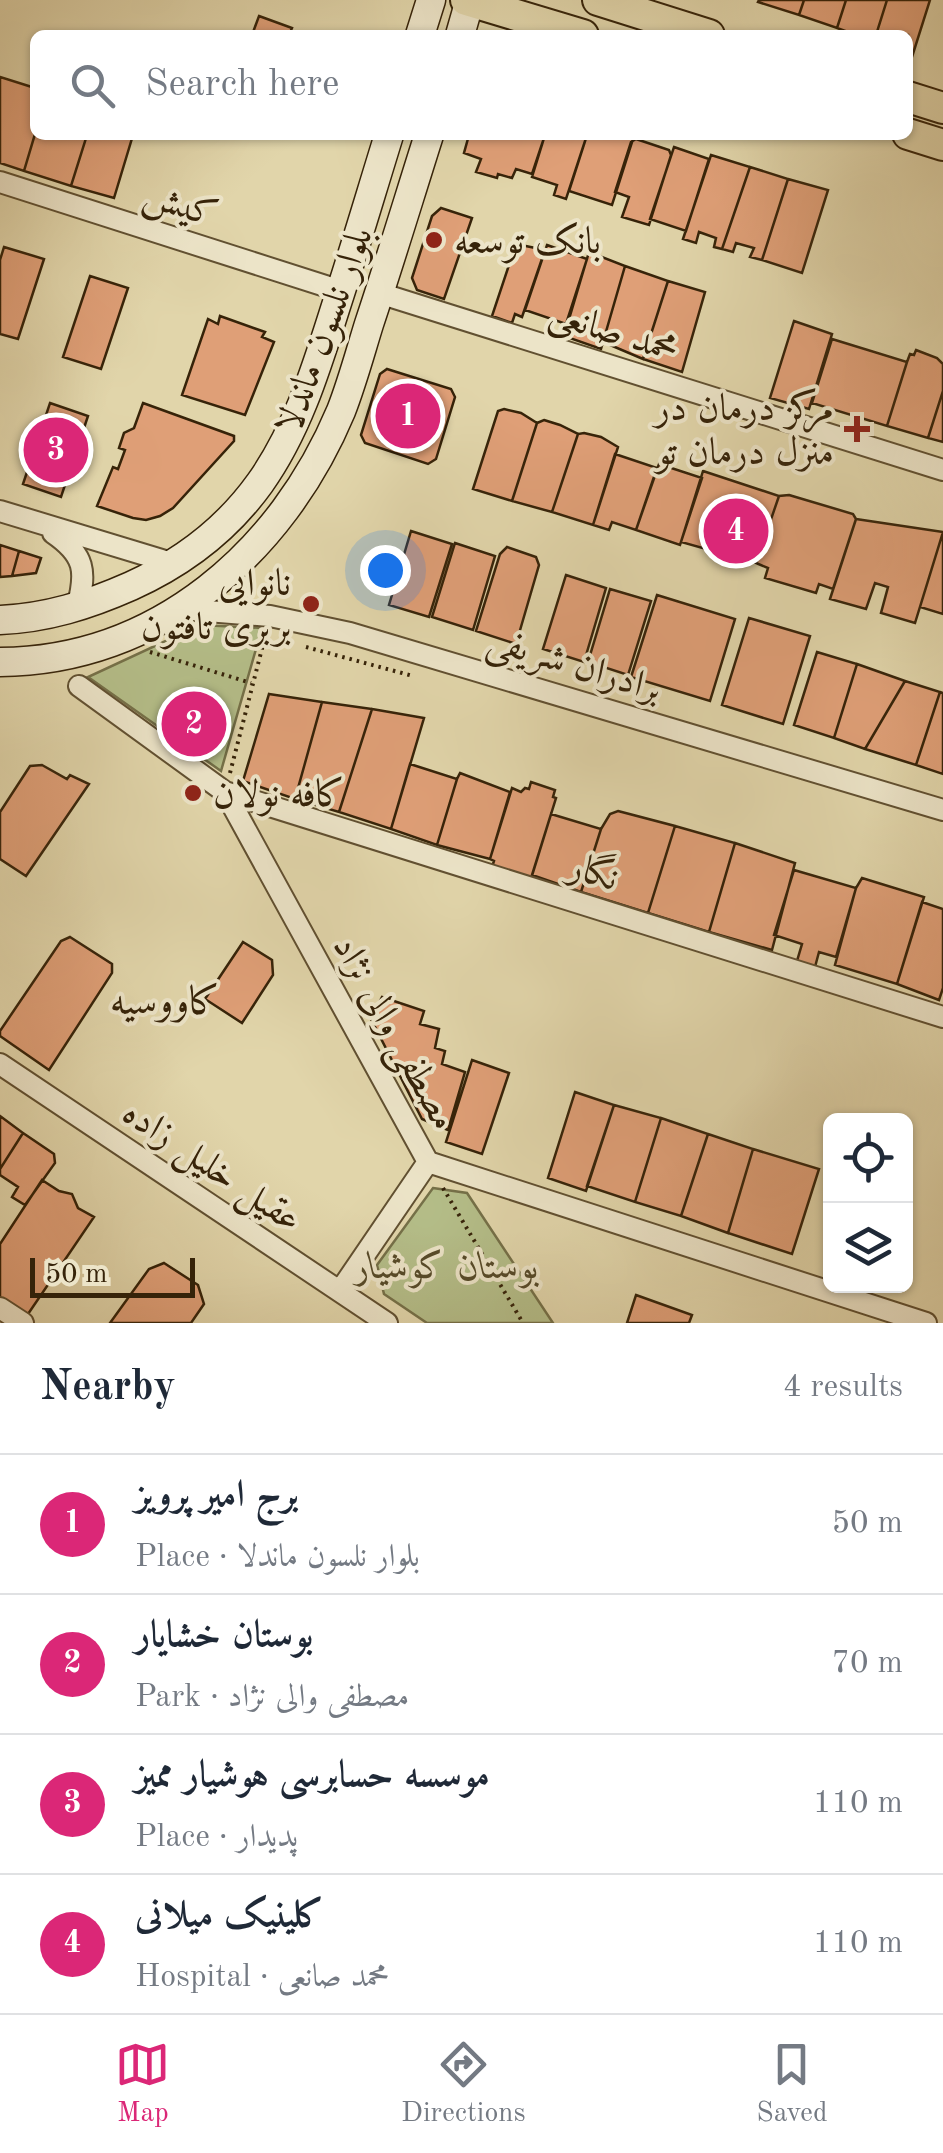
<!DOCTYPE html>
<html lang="en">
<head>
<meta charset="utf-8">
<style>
  body { margin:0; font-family:"Old Standard TT",Amiri,serif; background:#f6f6f7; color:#1f2937 }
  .controls { position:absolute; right:30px; bottom:30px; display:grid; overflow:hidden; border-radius:15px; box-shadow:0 2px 8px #0004 }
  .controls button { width:90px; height:90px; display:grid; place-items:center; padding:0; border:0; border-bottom:2px solid #e0e1e3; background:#fff; color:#1f2937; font:50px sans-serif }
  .scale { position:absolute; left:30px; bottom:25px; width:165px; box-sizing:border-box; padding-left:10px; border:5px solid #362309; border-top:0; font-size:28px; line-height:35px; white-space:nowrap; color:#362309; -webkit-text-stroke:8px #ece4c8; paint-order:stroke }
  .you { position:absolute; left:385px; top:570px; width:35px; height:35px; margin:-25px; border:8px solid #fff; border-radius:50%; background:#1a73e8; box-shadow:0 0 0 15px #1a73e833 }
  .badge { display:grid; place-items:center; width:65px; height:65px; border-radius:50%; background:#db2777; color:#fff; font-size:32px; font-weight:700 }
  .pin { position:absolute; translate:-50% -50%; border:5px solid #fff; box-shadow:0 2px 10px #0006 }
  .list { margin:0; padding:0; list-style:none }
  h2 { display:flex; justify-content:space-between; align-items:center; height:130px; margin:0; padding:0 40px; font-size:42px }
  h2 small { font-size:32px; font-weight:400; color:#747a83 }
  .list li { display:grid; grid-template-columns:65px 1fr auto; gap:30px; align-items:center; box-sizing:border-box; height:140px; padding:0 40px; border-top:2px solid #e0e1e3 }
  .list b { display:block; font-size:38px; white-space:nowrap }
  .list p { margin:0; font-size:32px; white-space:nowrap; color:#747a83 }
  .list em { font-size:32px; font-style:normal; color:#747a83 }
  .icon { flex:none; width:55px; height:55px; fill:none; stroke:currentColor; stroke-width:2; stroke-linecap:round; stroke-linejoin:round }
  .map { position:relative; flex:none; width:943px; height:1323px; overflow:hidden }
  .search { position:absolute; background:#fff; box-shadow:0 2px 8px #0004; left:30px; right:30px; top:30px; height:110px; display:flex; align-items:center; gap:25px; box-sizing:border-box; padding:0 35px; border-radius:15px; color:#747a83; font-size:38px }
  .sheet { height:690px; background:#fff }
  nav { display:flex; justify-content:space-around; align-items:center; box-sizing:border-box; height:140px; border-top:2px solid #e0e1e3; background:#fff; font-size:28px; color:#747a83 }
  nav a { display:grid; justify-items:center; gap:5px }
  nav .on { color:#db2777 }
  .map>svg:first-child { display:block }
  .green { fill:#b4bd88; stroke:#757048; stroke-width:2.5 }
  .building { fill:#df9f77; stroke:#362309; stroke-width:2.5 }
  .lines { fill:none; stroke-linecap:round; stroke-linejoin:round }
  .street-casing { stroke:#615031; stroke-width:24 }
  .secondary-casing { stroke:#362309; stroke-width:31 }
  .primary-casing { stroke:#362309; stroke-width:34 }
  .path { stroke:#362309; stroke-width:4; stroke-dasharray:2.5 5; stroke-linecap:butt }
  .street { stroke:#ece4c8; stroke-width:20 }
  .secondary { stroke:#ece4c8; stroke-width:28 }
  .primary { stroke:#e1d5aa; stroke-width:30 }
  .poi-dot { fill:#8f2418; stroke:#ece4c8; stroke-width:4 }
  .labels { text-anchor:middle; stroke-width:8; stroke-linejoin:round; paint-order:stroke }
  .street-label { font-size:38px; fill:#362309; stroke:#ece4c8 }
  .poi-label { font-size:38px; fill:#362309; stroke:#ece4c8; text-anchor:start }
  .park-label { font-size:38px; font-style:italic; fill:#564a29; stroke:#ece4c8 }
  .neighbourhood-label { font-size:40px; fill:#362309; stroke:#ece4c8 }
</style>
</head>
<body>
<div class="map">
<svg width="943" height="1323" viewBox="0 0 943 1323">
  <rect width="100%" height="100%" fill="#e1d5aa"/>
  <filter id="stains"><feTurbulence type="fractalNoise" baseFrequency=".002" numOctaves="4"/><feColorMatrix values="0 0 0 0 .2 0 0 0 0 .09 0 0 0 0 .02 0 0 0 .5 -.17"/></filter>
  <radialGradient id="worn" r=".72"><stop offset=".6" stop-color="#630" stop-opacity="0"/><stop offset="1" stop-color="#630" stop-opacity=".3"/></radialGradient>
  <path class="green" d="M200,625L262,628L221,771L88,677Z
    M433,1188L467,1193L553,1323H427L384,1294L377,1265Z"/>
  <path class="building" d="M759,0H804L799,15L758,2Z
    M804,0H846L837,28L799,15Z
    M846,0H887L876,35H856L837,28Z
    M887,0H930L912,57L908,56V35H876Z
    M259,16L292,28L289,35H252Z
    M0,77L35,88V134L24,171L0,163Z
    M35,134L87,135L71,186L24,171Z
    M87,135H133L114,198L71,186Z
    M469,135H545L532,174L516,169L512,178L498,174L497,178L476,172L481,159L464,153Z
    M545,135H587L566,199L554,195L557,185L532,177Z
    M587,135H630L633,139L612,205L569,191Z
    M636,139L669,150L671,155L649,225L622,217L629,197L615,192L631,142Z
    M674,147L709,159L686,231L650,219Z
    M711,155L750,167L722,249L714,247L716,238L699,232L696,243L683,239Z
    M750,167L788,179L762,260L750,257L754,248L736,243L733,252L722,249Z
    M788,179L828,190L802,273L762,260Z
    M441,208L472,218L444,299L417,290L412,278L432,216Z
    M516,244L545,250L522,317L515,314L512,323L492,316Z
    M547,245L587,259L566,324L525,310Z
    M4,247L44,259L18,339L0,334V260Z
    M589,252L625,266L601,349L564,336Z
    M625,266L668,281L643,359L603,342Z
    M90,276L128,288L101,369L63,357Z
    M668,281L705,292L682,372L643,359Z
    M220,316L265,332L262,337L274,342L245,415L182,395L208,319L218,324Z
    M794,321L832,334L809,409L770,398Z
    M832,339L907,362L887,426L812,403Z
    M916,350L937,358L943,364V391L928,438L887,426L907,362L910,354L914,355Z
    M387,369L451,389L455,397L436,459L428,464L365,443L361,435L380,374Z
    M943,391V442L928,438Z
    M50,403L88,416L61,497L23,484Z
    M143,403L234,436V441L173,508L160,516L146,520L133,518L97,506L113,467L118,469L125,450L119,448L124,433L134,428Z
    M504,409L521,413L537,423L512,501L473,489L498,411Z
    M544,420L560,425L578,434L552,512L512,501L537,423Z
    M584,433L601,437L618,447L593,525L552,512L578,434Z
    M615,454L657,468L636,530L612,522L609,530L593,525Z
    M659,464L702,478L680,545L636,530Z
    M703,471L779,496L756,563L681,542Z
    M789,495L853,514L856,519L833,589L819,584L816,593L765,578L768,568L756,563L779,496Z
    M856,519L943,532L915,623L881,613L888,587L875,583L866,609L830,599Z
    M411,531L452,544L429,617L389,605Z
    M943,532V614L920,607Z
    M455,543L495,556L473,630L432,617Z
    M0,545L19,551L12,576L0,577Z
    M507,547L536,557L539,565L516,644L476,631L500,554Z
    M19,551L41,558L36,573L12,576Z
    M566,575L606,588L584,662L543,649Z
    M610,589L651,601L628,675L588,662Z
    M657,595L735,619L710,701L631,677Z
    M749,618L810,636L783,724L722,705Z
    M817,652L857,664L834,738L794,725Z
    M857,664L905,681L865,749L834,738Z
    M905,681L940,692L916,765L865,749Z
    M940,692L943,693V774L916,765Z
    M269,694L322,702L295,799L243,781Z
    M322,702L372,709L339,812L295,799Z
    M372,709L424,718L391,829L339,812Z
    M410,764L457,779L437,845L391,829Z
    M42,765L67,779L70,775L89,784L26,876L0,859V812L30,766Z
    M460,773L510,792L490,859L437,845L457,779Z
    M531,782L555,790L553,797L556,798L531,879L492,867L494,861L490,859L512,788L521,792L525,788L529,789Z
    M618,811L675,826L648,913L581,892L601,829L610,814Z
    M551,814L601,829L581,892L532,875Z
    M675,826L735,843L709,932L648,913Z
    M735,843L795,863L772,950L709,932Z
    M794,870L856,888L836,957L819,952L815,967L797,961L802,944L774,935Z
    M862,878L924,897L897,984L835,965L856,888Z
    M922,902L943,909V988L939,1000L897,984Z
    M70,937L112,964V973L49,1070L0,1036V1031L61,941Z
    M243,942L272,960L273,975L242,1023L205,999Z
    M382,997L424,1011L420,1024L439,1029L435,1048L445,1051L442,1064L465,1072L448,1130L422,1119L371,1019Z
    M472,1060L509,1073L482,1154L446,1142Z
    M575,1092L614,1105L586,1191L548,1178Z
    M614,1105L661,1118L635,1202L587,1186Z
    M0,1116L23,1133L0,1169Z
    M661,1118L708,1134L681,1216L635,1202Z
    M23,1133L54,1154L55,1163L25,1205L12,1197L18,1187L0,1175V1169Z
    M708,1134L753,1149L728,1233L681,1216Z
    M753,1149L819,1169L792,1254L728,1233Z
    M42,1180L59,1191L72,1194L78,1208L94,1217L26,1317L0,1300V1244Z
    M164,1263L198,1285L204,1304L191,1323H110L149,1269Z
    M636,1295L692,1315L689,1323H627Z"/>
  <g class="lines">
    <g class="street-casing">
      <path id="street" d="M0,182L341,291
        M379,293L943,470
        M0,511L175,564
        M53,533C85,555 87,571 77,608
        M182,609L270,616L350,633L943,810
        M79,686L225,792L428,1162L926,1323
        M225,792L943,1017
        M0,1064L387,1323
        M340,1291L428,1162
        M0,1308L23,1323"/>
    </g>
    <g class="secondary-casing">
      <path id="secondary" d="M420,35L431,0
        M460,35L470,0
        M0,620C47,618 88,605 131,586C182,563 227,529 260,483C297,431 316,369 335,309C354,251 371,193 389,135
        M0,662C158,661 282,552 341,411C352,383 360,353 369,324C390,261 409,198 429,135"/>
    </g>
    <g class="primary-casing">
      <path id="primary" d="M466,0L583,35
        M598,0L709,35
        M908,97L943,108
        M908,134L943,145"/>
    </g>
    <path class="path" d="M306,647L413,676
      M150,652L251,683
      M230,773L265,637
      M443,1188L523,1323"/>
    <use href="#street" class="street"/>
    <use href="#secondary" class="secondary"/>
    <use href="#primary" class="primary"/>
  </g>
  <g class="poi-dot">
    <circle cx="434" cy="240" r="10"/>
    <path d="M852 414h10v10h10v10h-10v10h-10v-10h-10v-10h10z"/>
    <circle cx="311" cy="604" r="10"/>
    <circle cx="193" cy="793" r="10"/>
  </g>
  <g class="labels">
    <g class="street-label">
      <text transform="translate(181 203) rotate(18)" y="13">کیش</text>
      <text transform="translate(323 330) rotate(-70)" y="13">بلوار نلسون ماندلا</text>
      <text transform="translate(614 330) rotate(17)" y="13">محمد صانعی</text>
      <text transform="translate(575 663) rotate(17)" y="13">برادران شریفی</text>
      <text transform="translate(594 871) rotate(17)" y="13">نگار</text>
      <text transform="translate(396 1032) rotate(61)" y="13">مصطفی والی نژاد</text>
      <text transform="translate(213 1165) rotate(34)" y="13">عقیل خلیل زاده</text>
    </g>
    <g class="poi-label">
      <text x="454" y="253">بانک توسعه</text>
      <text x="834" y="420" text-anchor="end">مرکز درمان در<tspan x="834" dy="44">منزل درمان تو</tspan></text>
      <text x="291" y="595" text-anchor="end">نانوایی<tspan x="291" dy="44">بربری تافتون</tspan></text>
      <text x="213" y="806">کافه نولان</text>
    </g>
    <g class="park-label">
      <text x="447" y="1278">بوستان کوشیار</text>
    </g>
    <g class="neighbourhood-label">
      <text x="165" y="1014">کاووسیه</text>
    </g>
  </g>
  <rect width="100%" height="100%" filter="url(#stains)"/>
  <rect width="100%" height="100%" fill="url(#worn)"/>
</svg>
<div class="controls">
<button><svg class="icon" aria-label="locate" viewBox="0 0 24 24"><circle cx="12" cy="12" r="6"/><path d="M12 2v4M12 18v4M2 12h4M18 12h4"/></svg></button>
<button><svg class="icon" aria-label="layers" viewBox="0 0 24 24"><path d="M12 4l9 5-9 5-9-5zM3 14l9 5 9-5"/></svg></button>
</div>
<div class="scale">50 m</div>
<div class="you"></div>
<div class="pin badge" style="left:408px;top:416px">1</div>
<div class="pin badge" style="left:194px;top:724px">2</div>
<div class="pin badge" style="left:56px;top:450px">3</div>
<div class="pin badge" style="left:736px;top:531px">4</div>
<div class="search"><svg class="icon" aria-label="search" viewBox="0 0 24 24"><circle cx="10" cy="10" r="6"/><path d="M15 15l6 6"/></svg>Search here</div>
</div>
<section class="sheet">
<h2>Nearby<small>4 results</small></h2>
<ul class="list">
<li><span class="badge">1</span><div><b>برج امیر پرویز</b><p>Place · بلوار نلسون ماندلا</p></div><em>50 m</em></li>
<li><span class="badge">2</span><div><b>بوستان خشایار</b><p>Park · مصطفی والی نژاد</p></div><em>70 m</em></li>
<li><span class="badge">3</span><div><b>موسسه حسابرسی هوشیار ممیز</b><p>Place · پدیدار</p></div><em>110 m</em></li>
<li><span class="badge">4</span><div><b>کلینیک میلانی</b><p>Hospital · محمد صانعی</p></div><em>110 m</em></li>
</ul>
</section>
<nav>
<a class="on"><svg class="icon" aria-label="map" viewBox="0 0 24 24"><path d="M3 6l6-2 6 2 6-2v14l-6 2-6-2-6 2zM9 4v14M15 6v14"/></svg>Map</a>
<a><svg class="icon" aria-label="directions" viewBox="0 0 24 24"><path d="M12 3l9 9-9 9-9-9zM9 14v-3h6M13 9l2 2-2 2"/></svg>Directions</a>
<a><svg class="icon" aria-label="saved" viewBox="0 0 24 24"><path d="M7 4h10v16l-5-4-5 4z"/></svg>Saved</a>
</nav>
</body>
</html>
